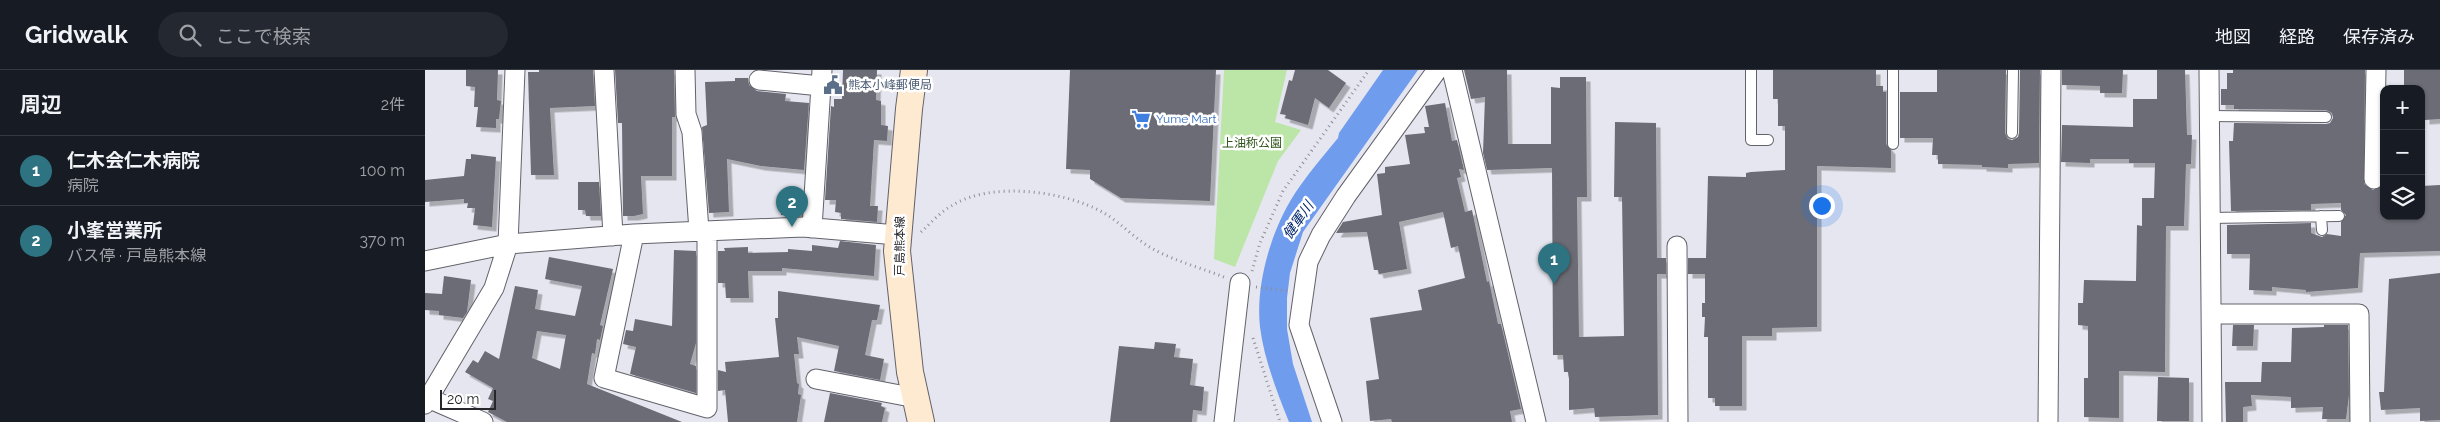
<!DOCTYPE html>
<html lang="ja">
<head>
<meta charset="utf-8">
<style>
  body { margin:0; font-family:Raleway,"Noto Sans JP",sans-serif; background:#242831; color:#f1f3f6 }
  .controls { position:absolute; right:15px; top:15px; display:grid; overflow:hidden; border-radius:10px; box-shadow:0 1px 4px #0004 }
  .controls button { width:45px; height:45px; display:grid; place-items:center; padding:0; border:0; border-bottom:1px solid #363941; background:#171b24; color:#f1f3f6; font:25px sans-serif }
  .scale { position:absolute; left:15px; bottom:12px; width:56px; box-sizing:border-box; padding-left:5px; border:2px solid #27272b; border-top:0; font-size:14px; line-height:18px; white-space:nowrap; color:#27272b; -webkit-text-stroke:4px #fff; paint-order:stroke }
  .you { position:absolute; left:1396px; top:135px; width:18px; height:18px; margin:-12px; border:4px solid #fff; border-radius:50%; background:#1a73e8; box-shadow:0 0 0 8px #1a73e833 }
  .badge { display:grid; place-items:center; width:32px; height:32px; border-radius:50%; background:#2d7381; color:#fff; font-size:16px; font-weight:700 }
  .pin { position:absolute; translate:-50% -41px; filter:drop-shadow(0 1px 2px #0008) }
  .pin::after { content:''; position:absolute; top:26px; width:18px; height:15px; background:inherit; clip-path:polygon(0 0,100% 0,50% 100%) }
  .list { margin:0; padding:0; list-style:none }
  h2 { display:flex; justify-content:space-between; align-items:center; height:65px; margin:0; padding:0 20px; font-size:21px }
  h2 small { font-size:16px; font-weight:400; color:#9ea1a6 }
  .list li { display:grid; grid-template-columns:32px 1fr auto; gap:15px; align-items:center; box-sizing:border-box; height:70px; padding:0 20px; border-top:1px solid #363941 }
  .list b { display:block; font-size:19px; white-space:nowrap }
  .list p { margin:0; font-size:16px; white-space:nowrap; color:#9ea1a6 }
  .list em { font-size:16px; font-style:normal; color:#9ea1a6 }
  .icon { flex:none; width:28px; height:28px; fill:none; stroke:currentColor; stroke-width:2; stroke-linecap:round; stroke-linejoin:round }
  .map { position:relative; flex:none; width:2015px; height:352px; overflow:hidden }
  header { display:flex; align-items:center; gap:30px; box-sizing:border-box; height:70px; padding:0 25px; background:#171b24; border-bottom:1px solid #363941 }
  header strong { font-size:24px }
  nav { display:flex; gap:28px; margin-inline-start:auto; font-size:18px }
  .search { width:350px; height:45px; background:#242831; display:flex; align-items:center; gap:12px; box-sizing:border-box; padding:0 18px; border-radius:28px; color:#9ea1a6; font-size:19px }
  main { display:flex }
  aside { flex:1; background:#171b24 }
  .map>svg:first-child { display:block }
  .green { fill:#bce5a8 }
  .water { fill:#709cee }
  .building { fill:#6c6c76; fill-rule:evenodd; filter:url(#shadow) }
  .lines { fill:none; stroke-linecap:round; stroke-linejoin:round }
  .service-casing { stroke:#62626b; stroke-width:12 }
  .minor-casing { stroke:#62626b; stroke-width:21 }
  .secondary-casing { stroke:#62626b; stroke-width:28 }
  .path { stroke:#8e8e96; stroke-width:3; stroke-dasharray:1 4; stroke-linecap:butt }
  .service { stroke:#fff; stroke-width:10 }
  .minor { stroke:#fff; stroke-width:19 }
  .secondary { stroke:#fee9d1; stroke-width:26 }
  .labels { text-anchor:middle; stroke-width:5; stroke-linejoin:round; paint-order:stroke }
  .service-label { font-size:12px; fill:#4e5e75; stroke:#fff; text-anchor:start }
  .shop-label { font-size:12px; fill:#366cbe; stroke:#fff; text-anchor:start }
  .park-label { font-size:12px; fill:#2f5318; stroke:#fff }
  .street-label { font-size:12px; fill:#27272b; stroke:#fff }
  .water-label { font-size:14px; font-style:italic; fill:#04286e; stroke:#fff }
</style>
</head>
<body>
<header>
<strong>Gridwalk</strong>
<div class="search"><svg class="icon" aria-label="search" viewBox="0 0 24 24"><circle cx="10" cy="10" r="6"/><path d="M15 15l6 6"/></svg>ここで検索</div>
<nav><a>地図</a><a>経路</a><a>保存済み</a></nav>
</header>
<main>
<aside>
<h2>周辺<small>2件</small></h2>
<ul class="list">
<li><span class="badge">1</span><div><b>仁木会仁木病院</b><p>病院</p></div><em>100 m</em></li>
<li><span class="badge">2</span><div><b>小峯営業所</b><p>バス停 · 戸島熊本線</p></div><em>370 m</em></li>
</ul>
</aside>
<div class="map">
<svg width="2015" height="352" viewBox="0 0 2015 352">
  <defs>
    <filter id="shadow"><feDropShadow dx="4.5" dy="4.5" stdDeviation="0" flood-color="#0004"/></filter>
  </defs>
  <rect width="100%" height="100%" fill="#e6e6f0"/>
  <path class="green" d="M799,0H862L850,52L876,60L853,91L810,197L789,189Z"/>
  <path class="water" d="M958,0H993L878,162L865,203L862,228V259L868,294L887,352H864C852,322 839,289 835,257C830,212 848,153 875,116C886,100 900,84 913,68L914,63Z"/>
  <path class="building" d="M41,0H73L72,30L76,31L74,49H71V58L51,57L53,37H49L50,17L41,16Z
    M114,0H168L170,36L125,38L129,105H106L103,2H114Z
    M190,0H249L250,47H247V106H216L218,144L209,146H198L197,53H193Z
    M418,0H452L451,30L456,31V55L463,56L462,71L449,70L445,136H453L452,152L416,149V143L410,142L411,130H400L406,36L409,37V29H417Z
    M645,0H791L785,131L696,128L665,109V100L641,99Z
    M870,0H903L921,13L904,38L890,28L883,55L860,48L861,45L855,44L864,10L867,11Z
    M1039,0H1082L1083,74H1126V17L1135,18V7H1161L1162,127H1152L1154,267L1199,266L1197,127H1189L1190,52L1231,53L1232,188H1241V204H1232L1233,345L1170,347L1169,338L1144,340V309L1143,302H1139L1138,285H1128L1127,98L1062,100L1058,83L1060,27L1046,29Z
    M1348,0H1451V16H1458V22H1461V74L1466,80V98L1392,96V257L1347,258V266H1317V336H1290V328H1283V267H1279L1280,247H1277V233H1280V204H1263V188H1281L1283,106L1321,107V103L1326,102L1360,100V56H1353V29H1348Z
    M1512,0H1581L1580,63L1583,69L1587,70L1593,67L1594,63L1595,0H1615L1614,93L1583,94V98L1557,97V95L1513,94V85H1507L1508,68H1475V22H1512Z
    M1637,0H1698L1697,23H1675V16L1637,15Z
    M1732,0H1760L1762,65H1767L1766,94H1761L1759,156H1741L1740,302L1694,301V348L1659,347V308H1663V256L1653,255V233H1658L1659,210L1711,211L1712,155L1717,156V128H1729L1730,93H1704V89H1665V93L1636,92L1637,55L1708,57V29H1732Z
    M1808,0H1940L1939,114L1948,120L1959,114V146H1996V116L2015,115V181L1935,183L1933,218L1881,222V220L1847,217V221L1824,220L1825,184H1802V155L1886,153V163L1897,167L1902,164L1916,166V152L1921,145L1916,140V133L1886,134V140L1806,141L1804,71H1808L1809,53L1901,54L1905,53L1908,48L1907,43L1901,40L1809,39V35H1796V19H1802V3H1808Z
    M1979,0H2015V49L2000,50V32L1996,33V19H1979Z
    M310,8H323L324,15L332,21L361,24L360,31L384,33L379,100L336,96L302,89L304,142L284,143L277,57L282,55L280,12L310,11Z
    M1020,33L1027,71L1032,70L1039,100L1034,99L1036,107L1032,108L1040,142L1047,140L1062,212L1064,211L1073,254H1076L1096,339L1085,341L1087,352H967L966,349L945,351L941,311L954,309L945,248L997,240L993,220L1040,208L1033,176L1026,178L1018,142L974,152L982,199L954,204L953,200H949L942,162L911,163L918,152L957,145L952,104L960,103V97L985,94L980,65L1000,63L999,57H1004L1000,36Z
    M46,84L71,87L67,157L48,155L50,138H42L43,133H39V129L0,132V110L39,106L41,89H46Z
    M153,112H174L176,146H161L160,140H153Z
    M356,129H376V145H356Z
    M415,171L451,175L449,206L357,198V201H323L324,228H301L300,213H293V181H300L299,178L323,177V183L363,182V179L387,181V175L413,178Z
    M249,180L271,181V273L265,294L271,296V323L205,304L211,277L198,274L201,260L208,261L210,249L247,256Z
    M124,187L188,199L175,255L178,256L175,270L172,269L170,284L167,283L162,314L257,352H82L63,342L68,331L63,329L68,318L40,302L48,290L53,293L60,281L74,289L90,216L113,220L110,239L150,246L157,216L120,209ZM112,261L141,265L135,299L107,288Z
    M2015,203V350L1995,351V338L1956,340L1954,322H1959L1964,209Z
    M19,206L46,210L42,242L38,248L14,245V241L0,240V223L17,224Z
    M353,221L455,235L452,250H447L440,285L459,289L455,310L409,301L414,276L372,267L374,284H369L372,313L374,314L373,324L376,325L372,352H303L300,320L293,321V300L301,302L300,292L354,287L350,248H353Z
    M1808,255H1829L1828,276H1807Z
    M1899,255H1923L1924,325L1921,349H1897L1898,337L1866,338V327L1826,325L1827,336L1818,337V352H1801L1800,312H1836L1837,292H1866L1867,258L1899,257Z
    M730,272L751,274L749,287L768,289L765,315L779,317L777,341L768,340L767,352H685L694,276L729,279Z
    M1733,307L1764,308V351H1732Z
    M405,323L457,333L456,336L460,338L457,352H399Z"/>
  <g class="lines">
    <g class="service-casing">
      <path id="service" d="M1326,0V70H1343
        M1784,46L1901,47
        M1587,63L1588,0
        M1468,74V0
        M1896,146L1897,160
        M1785,148L1914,146"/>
    </g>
    <g class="minor-casing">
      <path id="minor" d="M179,0L188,166
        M260,0L261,44L267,62L274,161
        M1027,0L1111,352
        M1784,0L1787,352
        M334,10L396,16
        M1949,109L1951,0
        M387,158L397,0
        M209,164L179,308L282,338V161
        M1252,176L1253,352
        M0,191L83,174L209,164L378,157L472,165
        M1787,244H1934L1935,352
        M391,309L491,328
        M3,328L58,352
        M0,334L69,218L83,174L90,0
        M799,352L815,213
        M907,352L874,255L883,192L896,165L921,126L1012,0
        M1623,352L1626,0"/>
    </g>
    <g class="secondary-casing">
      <path id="secondary" d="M489,0L484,39L472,181L485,302L496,352"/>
    </g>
    <path class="path" d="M496,162C506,153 516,141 528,135C567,111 641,121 679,143C696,153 710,169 728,179C750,191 776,198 799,207
      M827,201L835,173L858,121L944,0
      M831,217L862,221
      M828,268L855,352"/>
    <use href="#service" class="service"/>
    <use href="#minor" class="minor"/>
    <use href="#secondary" class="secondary"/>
  </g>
  <defs>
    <g id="civic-bare" transform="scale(1.5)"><path d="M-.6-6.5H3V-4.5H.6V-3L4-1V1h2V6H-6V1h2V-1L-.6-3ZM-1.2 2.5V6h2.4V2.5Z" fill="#5c6f8a" stroke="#fff" stroke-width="2.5" paint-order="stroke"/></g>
    <g id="supermarket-bare" transform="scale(1.5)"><path d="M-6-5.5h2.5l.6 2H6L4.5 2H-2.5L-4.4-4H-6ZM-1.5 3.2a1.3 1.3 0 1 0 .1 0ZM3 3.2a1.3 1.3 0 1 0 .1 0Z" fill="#3f7fe0" stroke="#fff" stroke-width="2.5" paint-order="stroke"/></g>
  </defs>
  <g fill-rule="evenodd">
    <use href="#civic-bare" x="408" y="15"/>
    <use href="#supermarket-bare" x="716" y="49"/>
  </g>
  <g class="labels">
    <g class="service-label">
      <text x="423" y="19">熊本小峰郵便局</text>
    </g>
    <g class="shop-label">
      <text x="731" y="53">Yume Mart</text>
    </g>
    <g class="park-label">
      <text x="827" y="77">上油称公園</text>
    </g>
    <g class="street-label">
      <text transform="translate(475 176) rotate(-90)" y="4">戸島熊本線</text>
    </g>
    <g class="water-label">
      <text transform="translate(873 150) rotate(-55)" y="5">健軍川</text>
    </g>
  </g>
</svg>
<div class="controls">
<button>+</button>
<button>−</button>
<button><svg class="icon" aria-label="layers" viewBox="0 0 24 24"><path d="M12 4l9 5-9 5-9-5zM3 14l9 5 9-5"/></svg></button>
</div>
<div class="scale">20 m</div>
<div class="you"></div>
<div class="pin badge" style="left:1129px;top:214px">1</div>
<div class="pin badge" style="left:367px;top:157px">2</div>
</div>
</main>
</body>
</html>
